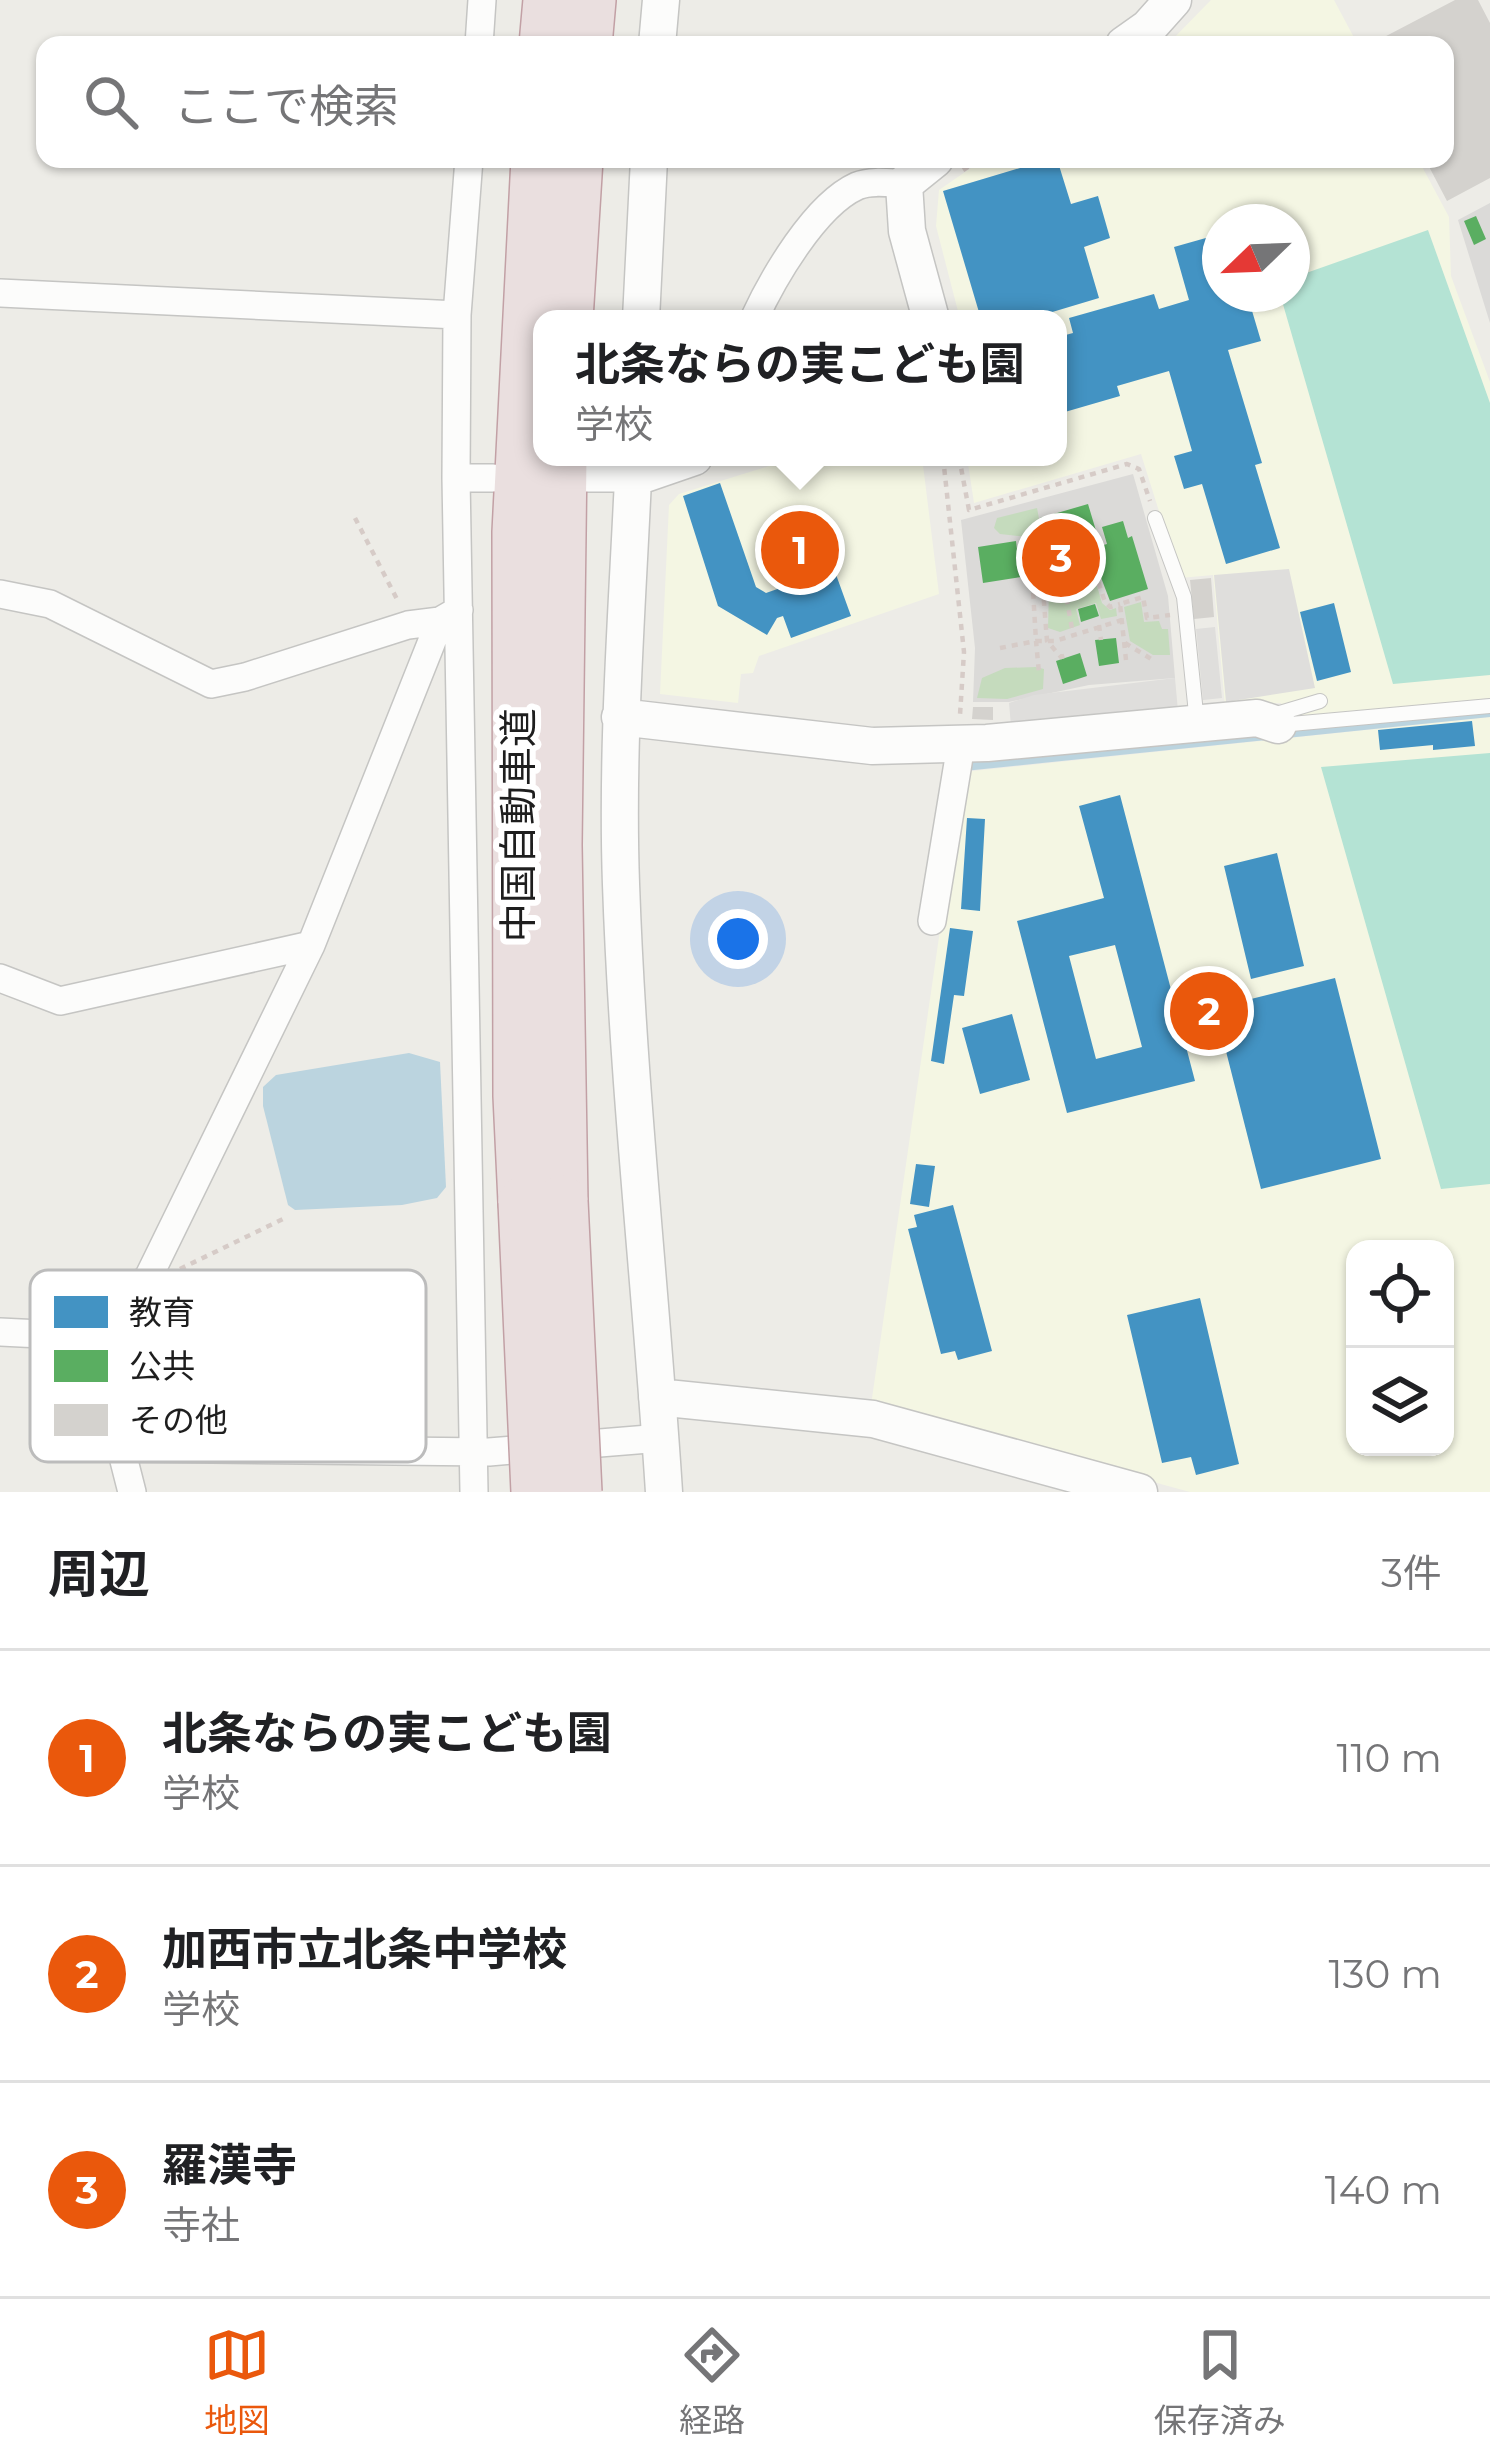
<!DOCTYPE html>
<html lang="ja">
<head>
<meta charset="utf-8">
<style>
  body { margin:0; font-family:Montserrat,"Noto Sans JP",sans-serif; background:#f2f2f2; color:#202124 }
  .controls { position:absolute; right:36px; bottom:36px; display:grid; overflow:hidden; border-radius:24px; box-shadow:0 3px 9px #0004 }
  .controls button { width:108px; height:108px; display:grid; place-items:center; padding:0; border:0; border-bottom:3px solid #e0e0e0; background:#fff; color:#202124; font:60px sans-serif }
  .compass { position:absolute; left:1202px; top:204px; width:108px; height:108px; border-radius:50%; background:#fff; box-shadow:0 3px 9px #0004; rotate:247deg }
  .you { position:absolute; left:738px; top:939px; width:42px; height:42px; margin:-30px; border:9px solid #fff; border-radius:50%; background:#1a73e8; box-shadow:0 0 0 18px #1a73e833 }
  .badge { display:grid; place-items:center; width:78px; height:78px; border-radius:50%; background:#ea580c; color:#fff; font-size:39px; font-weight:700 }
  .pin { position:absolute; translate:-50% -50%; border:6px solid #fff; box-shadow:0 3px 12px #0006 }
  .popup { position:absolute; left:533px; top:310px; width:534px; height:156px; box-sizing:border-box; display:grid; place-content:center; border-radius:24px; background:#fff; filter:drop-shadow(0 3px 9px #0005); font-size:39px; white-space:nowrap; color:#757577 }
  .popup b { font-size:45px; color:#202124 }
  .popup::after { content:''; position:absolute; left:50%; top:100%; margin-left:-24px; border:24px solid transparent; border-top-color:#fff }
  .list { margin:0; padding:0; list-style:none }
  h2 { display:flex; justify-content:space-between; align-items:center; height:156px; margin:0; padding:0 48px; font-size:51px }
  h2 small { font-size:39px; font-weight:400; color:#757577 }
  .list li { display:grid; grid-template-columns:78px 1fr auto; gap:36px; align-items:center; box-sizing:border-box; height:216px; padding:0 48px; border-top:3px solid #e0e0e0 }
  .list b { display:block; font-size:45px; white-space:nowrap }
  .list p { margin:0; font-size:39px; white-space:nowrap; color:#757577 }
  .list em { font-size:39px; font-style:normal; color:#757577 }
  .icon { flex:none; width:66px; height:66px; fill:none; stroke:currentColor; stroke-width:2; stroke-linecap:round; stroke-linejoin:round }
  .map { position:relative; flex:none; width:1490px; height:1492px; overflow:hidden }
  .search { position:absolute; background:#fff; box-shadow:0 3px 9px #0004; left:36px; right:36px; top:36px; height:132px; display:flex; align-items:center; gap:30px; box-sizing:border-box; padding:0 42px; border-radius:24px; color:#757577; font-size:45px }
  .sheet { height:804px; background:#fff }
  nav { display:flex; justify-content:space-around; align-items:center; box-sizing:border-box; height:168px; border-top:3px solid #e0e0e0; background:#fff; font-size:33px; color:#757577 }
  nav a { display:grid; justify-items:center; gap:6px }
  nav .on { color:#ea580c }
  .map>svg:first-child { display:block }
  .education { fill:#f4f6e3; fill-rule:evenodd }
  .religious { fill:#dbdad8 }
  .forest { fill:#c5dbbd }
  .pitch { fill:#b4e3d4 }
  .parking { fill:#dfdedc }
  .water { fill:#bbd4df }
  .schools { fill:#4393c3; fill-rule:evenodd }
  .public { fill:#5aae61 }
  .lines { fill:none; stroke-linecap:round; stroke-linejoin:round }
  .stream { stroke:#bbd4df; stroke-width:8 }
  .building { fill:#d4d2ce }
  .service-casing { stroke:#c5c5c3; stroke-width:16 }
  .minor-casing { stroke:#c5c5c3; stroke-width:30 }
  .tertiary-casing { stroke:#c5c5c3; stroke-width:39 }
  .motorway-casing { stroke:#c2a0a5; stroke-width:54 }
  .path { stroke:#d6cbc7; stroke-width:4.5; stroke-dasharray:6 6; stroke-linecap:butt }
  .service { stroke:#fcfcfb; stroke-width:14 }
  .minor { stroke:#fcfcfb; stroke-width:27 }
  .tertiary { stroke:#fcfcfb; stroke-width:36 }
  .motorway { stroke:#eadfdf; stroke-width:51 }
  .motorway-bridge-casing { stroke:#c2a0a5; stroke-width:54; stroke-linecap:butt }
  .motorway-bridge { stroke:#eadfdf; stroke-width:51 }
  .labels { text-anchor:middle; stroke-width:12; stroke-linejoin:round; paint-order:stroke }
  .street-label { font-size:39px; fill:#1e1e1e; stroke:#fff }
  .key { fill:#fff; stroke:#bcbcbc; stroke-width:3 }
  .key-label { font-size:33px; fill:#1e1e1e }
</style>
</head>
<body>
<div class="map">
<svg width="1490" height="1492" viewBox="0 0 1490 1492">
  <rect width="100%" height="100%" fill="#edece7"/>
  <path class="education" d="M1211,0H1334L1358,45H1167Z
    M984,159H1418L1449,217L1451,276L1490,382V698L1285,720L1281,703L1225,706L1213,575L1180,578L1141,454L974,503L967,457H1058V319H960L936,226L939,190ZM1220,222H1292V294H1220Z
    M798,457H922L939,594L759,656L753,673L741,674L738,703L660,694L669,505L679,494Z
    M1490,717V1492H1190L871,1405L963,772ZM1355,1249H1445V1447H1355Z"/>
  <path class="religious" d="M1490,203V323L1458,220Z
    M1133,474L1168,596L1175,678L1089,685L1009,702H973L975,648L961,520Z"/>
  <path class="forest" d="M1037,508L1042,535L1037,538L1000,534L994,528L997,518Z
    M1069,566L1097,586L1102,603L1110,610L1116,608L1117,616L1101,619L1096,603L1076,609L1080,625L1060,632L1048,628L1049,588L1045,573Z
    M1141,602L1144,622L1159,621L1162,629H1168L1170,655H1153L1130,641L1124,607Z
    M1036,667L1044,669L1043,689L1007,699L977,698L982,678L1005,668Z"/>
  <path class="pitch" d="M1428,230L1490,403V675L1393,684L1280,294H1292V278Z
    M1490,753V1184L1441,1189L1321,767Z"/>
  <path class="parking" d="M1289,569L1315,688L1226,702L1214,575Z
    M1215,627L1222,698L1203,700L1196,629Z
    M1175,678L1178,711L1011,726L1009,703L1034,695Z"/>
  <path class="water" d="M409,1053L440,1062L446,1187L437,1198L402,1205L295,1210L288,1205L263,1106V1087L276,1075Z"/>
  <path class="schools" d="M1050,159H1057L1071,204L1098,196L1110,238L1084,247L1099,298L1029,319H981L943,191Z
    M1220,234V294H1247L1261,341L1228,350L1262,463L1255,465L1280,548L1226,564L1202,484L1184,489L1174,456L1192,451L1169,371L1117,386L1120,396L1058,414V337L1073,333L1069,318L1154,294L1159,309L1189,300L1174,247Z
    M720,483L756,587L766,593L834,569L851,616L791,638L783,616L777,618L767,635L718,606L683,496Z
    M1334,603L1351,672L1317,681L1300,612Z
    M1472,721L1475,746L1433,750V745L1380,750L1378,730Z
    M1120,795L1195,1081L1067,1113L1017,921L1104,898L1079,806ZM1115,945L1142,1047L1096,1059L1069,956Z
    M967,818L985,819L980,911L961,909Z
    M1277,853L1304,966L1251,979L1224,866Z
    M950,928L973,931L964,996L954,995L944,1064L931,1061Z
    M1335,978L1381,1159L1261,1189L1215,1008Z
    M1012,1014L1030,1080L980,1094L962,1028Z
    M916,1164L935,1166L929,1207L910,1204Z
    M953,1205L992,1351L958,1360L955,1351L941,1354L908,1229L917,1227L914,1215Z
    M1200,1298L1239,1464L1196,1475L1191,1457L1162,1463L1127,1315Z"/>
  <path class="public" d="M1476,216L1486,239L1474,245L1464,221Z
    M1088,504L1097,534L1076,540L1073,533L1047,541L1040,518Z
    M1123,521L1128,538L1132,536L1148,589L1110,601L1090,549L1107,544L1102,527Z
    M1016,541L1017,550L1023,549L1026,567L1020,568L1021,577L983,583L978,547Z
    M1095,604L1099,616L1081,622L1078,609Z
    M1116,638L1119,663L1099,666L1095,640Z
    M1080,653L1087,676L1063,684L1056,661Z"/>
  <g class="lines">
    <path class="stream" d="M1286,734L1490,713
      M964,767L1266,736"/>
  </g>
  <path class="building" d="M1455,0H1478L1490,23V178L1447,201L1425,159H1445V45H1369Z
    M1211,578L1214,617L1194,619L1190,580Z
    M973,707H993V720L972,719Z"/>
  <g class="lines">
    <g class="service-casing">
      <path id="service" d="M1155,518L1184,597L1197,723
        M1273,715L1320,701
        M1280,725L1490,706"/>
    </g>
    <g class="minor-casing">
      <path id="minor" d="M479,45L482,0
        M469,159L457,315L456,478L474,1492
        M0,293L457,315
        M754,319C773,278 815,205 857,186C871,180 889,183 904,184
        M456,478H493
        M586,478H633
        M0,594L50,604L211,684L245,677L408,625L440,621
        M932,921L961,745
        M0,978L60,1001L311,945
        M89,1323L132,1492
        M0,1332L41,1334L89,1323L148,1278L311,945L440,621L459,610
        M123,1448L489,1452L661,1438"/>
    </g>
    <g class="tertiary-casing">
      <path id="tertiary" d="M657,45L661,0
        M1124,45L1148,28L1173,0
        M641,319L649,159
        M931,319L907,231L904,184L935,159
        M634,457C628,599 616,742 621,884C628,1088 651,1289 664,1492
        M633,478L694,457
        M620,717L872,746L987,743L1257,718L1278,725
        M657,1397L873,1419L1139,1492"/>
    </g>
    <g class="motorway-casing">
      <path id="motorway" d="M545,45L549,0
        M586,45L590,0
        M567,319L577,159
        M561,457L556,845L562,1201
        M524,1202L519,1096L518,532L537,159"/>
    </g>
    <path class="path" d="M963,170L980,159
      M943,457L964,652L960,715
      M959,457L969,510L1127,464L1139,469L1150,501
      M355,518L399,603
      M1058,551L1073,634
      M1031,557L1036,641H1055L1122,620
      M1031,557L1086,545L1105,602L1110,607L1120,604
      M1031,557L1041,564L1069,565L1094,582
      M1041,564L1047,641L1061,657L1067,655
      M1099,625L1101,640
      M1125,643L1153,660
      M1000,648L1036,641L1039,673
      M1126,660L1120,604L1143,597L1147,618L1170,615
      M180,1269L283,1219"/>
    <use href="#service" class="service"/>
    <use href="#minor" class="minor"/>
    <use href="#tertiary" class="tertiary"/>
    <use href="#motorway" class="motorway"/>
    <g class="motorway-bridge-casing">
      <path id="motorway-bridge" d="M562,1201L576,1492
        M524,1202L537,1492"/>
    </g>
    <use href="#motorway-bridge" class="motorway-bridge"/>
  </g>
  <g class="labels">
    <g class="street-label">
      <text transform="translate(518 825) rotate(-90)" y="14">中国自動車道</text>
    </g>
  </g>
  <rect x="30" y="1270" width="396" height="192" rx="18" class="key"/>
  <rect x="54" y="1296" width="54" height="32" fill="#4393c3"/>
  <rect x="54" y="1350" width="54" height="32" fill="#5aae61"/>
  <rect x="54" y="1404" width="54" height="32" fill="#d4d2ce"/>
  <g class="key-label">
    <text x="129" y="1324">教育</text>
    <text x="129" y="1378">公共</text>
    <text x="129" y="1432">その他</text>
  </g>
</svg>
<div class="controls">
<button><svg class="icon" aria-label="locate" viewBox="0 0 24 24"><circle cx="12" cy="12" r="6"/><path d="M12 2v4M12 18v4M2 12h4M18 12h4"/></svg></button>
<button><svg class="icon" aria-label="layers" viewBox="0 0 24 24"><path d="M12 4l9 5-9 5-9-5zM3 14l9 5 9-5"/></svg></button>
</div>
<svg class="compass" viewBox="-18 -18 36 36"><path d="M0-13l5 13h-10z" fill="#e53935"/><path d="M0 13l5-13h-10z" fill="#757577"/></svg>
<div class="you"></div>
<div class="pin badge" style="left:800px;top:550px">1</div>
<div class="popup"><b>北条ならの実こども園</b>学校</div>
<div class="pin badge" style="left:1209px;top:1011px">2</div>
<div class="pin badge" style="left:1061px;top:558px">3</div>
<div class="search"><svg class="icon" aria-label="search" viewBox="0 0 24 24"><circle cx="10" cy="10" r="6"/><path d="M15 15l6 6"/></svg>ここで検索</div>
</div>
<section class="sheet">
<h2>周辺<small>3件</small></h2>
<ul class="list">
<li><span class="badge">1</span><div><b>北条ならの実こども園</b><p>学校</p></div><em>110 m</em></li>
<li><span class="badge">2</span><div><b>加西市立北条中学校</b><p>学校</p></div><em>130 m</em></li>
<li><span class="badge">3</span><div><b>羅漢寺</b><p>寺社</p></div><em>140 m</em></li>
</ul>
</section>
<nav>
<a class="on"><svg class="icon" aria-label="map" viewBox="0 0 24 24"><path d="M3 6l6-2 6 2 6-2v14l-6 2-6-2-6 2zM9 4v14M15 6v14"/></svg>地図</a>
<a><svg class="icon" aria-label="directions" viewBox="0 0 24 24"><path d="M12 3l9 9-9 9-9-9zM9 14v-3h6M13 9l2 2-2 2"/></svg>経路</a>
<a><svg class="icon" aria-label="saved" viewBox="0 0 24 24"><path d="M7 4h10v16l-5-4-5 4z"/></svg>保存済み</a>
</nav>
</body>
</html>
